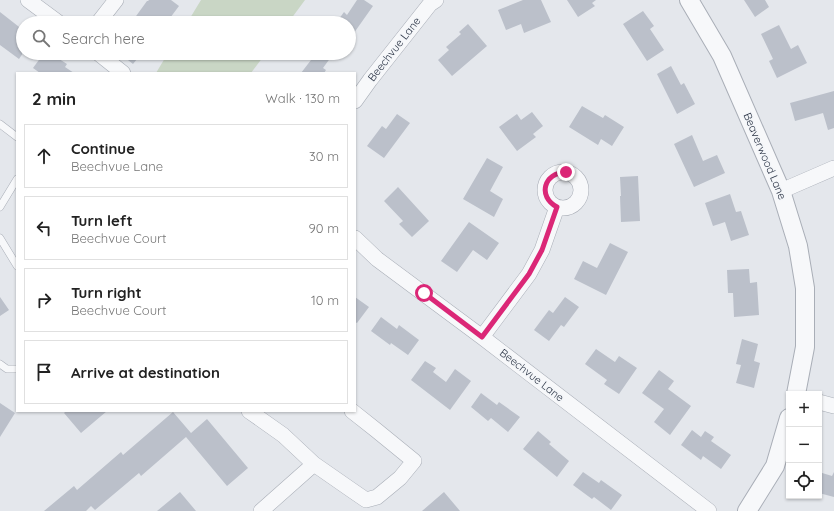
<!DOCTYPE html>
<html lang="en">
<head>
<meta charset="utf-8">
<style>
  body { margin:0; font-family:Quicksand,sans-serif; background:#f6f6f6; color:#222 }
  .controls { position:absolute; right:12px; bottom:12px; display:grid; overflow:hidden; border-radius:0px; box-shadow:0 1px 3px #0004 }
  .controls button { width:36px; height:36px; display:grid; place-items:center; padding:0; border:0; border-bottom:1px solid #e0e0e0; background:#fff; color:#222; font:20px sans-serif }
  .stop { position:absolute; width:12px; height:12px; margin:-9px; border:3px solid #db2777; border-radius:50%; background:#fff }
  .stop.end { background:#db2777; border-color:#fff; box-shadow:0 1px 4px #0008 }
  .list { margin:0; padding:0; list-style:none }
  h2 { display:flex; justify-content:space-between; align-items:center; height:52px; margin:0; padding:0 16px; font-size:17px }
  h2 small { font-size:13px; font-weight:400; color:#767676 }
  .list li { display:grid; grid-template-columns:26px 1fr auto; gap:12px; align-items:center; box-sizing:border-box; height:64px; margin:0 8px 8px; padding:0 8px; border:1px solid #e0e0e0; border-radius:0px }
  .list b { display:block; font-size:15px; white-space:nowrap }
  .list p { margin:0; font-size:13px; white-space:nowrap; color:#767676 }
  .list em { font-size:13px; font-style:normal; color:#767676 }
  .icon { flex:none; width:22px; height:22px; fill:none; stroke:currentColor; stroke-width:2; stroke-linecap:round; stroke-linejoin:round }
  .map { position:relative; flex:none; width:834px; height:511px; overflow:hidden }
  .search { position:absolute; background:#fff; box-shadow:0 1px 3px #0004; left:16px; top:16px; width:340px; height:44px; display:flex; align-items:center; gap:10px; box-sizing:border-box; padding:0 14px; border-radius:22px; color:#767676; font-size:15px }
  .panel { position:absolute; background:#fff; box-shadow:0 1px 3px #0004; left:16px; top:72px; width:340px; height:340px; border-radius:0px }
  .map>svg:first-child { display:block }
  .green { fill:#c9d6c5 }
  .building { fill:#bbc0ca }
  .lines { fill:none; stroke-linecap:round; stroke-linejoin:round }
  .service-casing { stroke:#a9aeb7; stroke-width:8 }
  .minor-casing { stroke:#a9aeb7; stroke-width:16 }
  .tertiary-casing { stroke:#a9aeb7; stroke-width:20 }
  .service { stroke:#f7f8fa; stroke-width:7 }
  .minor { stroke:#f7f8fa; stroke-width:15 }
  .tertiary { stroke:#f7f8fa; stroke-width:18 }
  .route { stroke:#db2777; stroke-width:5 }
  .labels { text-anchor:middle; stroke-width:3; stroke-linejoin:round; paint-order:stroke }
  .street-label { font-size:11px; fill:#2b3445; stroke:#f4f6f9 }
</style>
</head>
<body>
<div class="map">
<svg width="834" height="511" viewBox="0 0 834 511">
  <rect width="100%" height="100%" fill="#e4e7ec"/>
  <path class="green" d="M201,0H305L288,23H187Z
    M168,53H266L251,73H156Z"/>
  <path class="building" d="M149,0H171L179,6L170,18L168,17L163,23H131L147,1H148Z
    M357,0H364L373,6L349,40V23H336L344,12L347,15Z
    M523,0H541L551,22L524,33L521,24L506,30L498,10Z
    M567,0H596L592,3L595,6L578,17Z
    M744,0H765L769,7L755,17Z
    M643,11L654,26L650,29L664,50L647,61L623,24Z
    M0,12L23,30V53L19,59L0,45Z
    M468,24L487,46L452,76L438,60L449,50L446,47L461,34L459,32Z
    M779,25L791,49L798,45L807,63L777,78L769,61L773,59L761,34Z
    M44,53H49L56,58V57L67,64L65,67L74,73H40L33,68Z
    M119,53H142L133,64Z
    M312,53H334L323,68L326,70L324,73H301L311,60L309,58Z
    M671,66L681,85L684,83L695,104L677,114L657,74Z
    M834,91V128L828,130L823,113L795,121L790,103Z
    M582,106L603,118L605,115L624,127L612,146L601,139L598,145L569,127Z
    M532,112L543,126L533,134L536,137L517,151L499,127L517,114L521,120Z
    M397,114L410,123L384,158L367,146L382,126L386,129Z
    M692,135L703,161L717,155L725,173L694,187L674,144Z
    M487,158L503,167L490,191L503,199L494,217L463,199Z
    M638,176L640,221L621,222L620,196H621L620,177Z
    M398,187L429,221L412,237L399,224L403,221L384,201Z
    M730,194L736,212L741,211L749,235L731,241L725,222L713,226L705,203Z
    M469,222L499,243L487,260L473,250L457,272L441,261Z
    M610,243L628,252L606,295L574,279L583,261L597,268Z
    M749,269L750,283L757,282L759,315L734,317L733,293H728L727,270Z
    M0,297L9,310L0,316Z
    M355,297L369,307L357,323L355,322Z
    M565,297L579,307L564,327L561,325L549,341L534,330L549,310L553,313Z
    M381,317L397,329L399,325L419,340L408,355L391,343L390,345L371,331Z
    M742,339L758,344L754,361L760,363L754,388L736,383L741,365L736,364Z
    M596,349L615,362L619,356L637,368L619,394L604,384L607,380L585,364Z
    M425,361L436,368L433,372L446,382L455,369L471,381L450,410L411,380Z
    M659,370L674,381L668,389L691,406L670,435L654,422L664,409L642,393Z
    M481,393L497,405L499,402L520,417L508,432L491,418L488,421L471,407Z
    M0,403L15,413L0,437Z
    M66,411H107L81,433L64,413Z
    M173,412L191,433L207,419L248,468L227,486L186,437L141,476L139,473L95,510L91,506L86,511H44L74,486L77,490L121,452L123,455Z
    M692,430L701,437L705,431L714,437L711,441L731,455L721,469L703,456L701,460L681,445Z
    M538,431L551,442L549,444L569,461L557,477L523,449Z
    M583,472L599,483L601,480L622,495L611,510L594,497L592,499L573,485Z
    M819,472L832,476L834,472V497L819,493Z
    M180,492L196,511H157Z
    M444,492L460,511H422Z"/>
  <g class="lines">
    <g class="service-casing">
      <path id="service" d="M0,124L17,137
        M0,207L17,179
        M0,238L17,266
        M0,364L7,369H17"/>
    </g>
    <g class="minor-casing">
      <path id="minor" d="M28,0L59,23
        M98,23L116,0
        M98,53L123,73
        M355,101L370,80L430,4L436,0
        M545 190a18 18 0 1 1 36 0a18 18 0 1 1-36 0Z
        M781,191L834,168
        M355,238L377,259L482,337L709,511
        M482,337L529,274L542,250L557,207
        M819,402L834,406
        M249,411L283,435L314,464L350,489L366,500L377,497L400,478L414,461L376,430L352,411
        M261,511L314,464"/>
    </g>
    <g class="tertiary-casing">
      <path id="tertiary" d="M689,0L722,56L781,191L798,246L805,288V347L796,394
        M747,511L775,466L789,418"/>
    </g>
    <use href="#service" class="service"/>
    <use href="#minor" class="minor"/>
    <use href="#tertiary" class="tertiary"/>
  </g>
  <g class="lines">
    <path class="route" d="M424,293L482,337L529,274L542,250L557,207C537,196 544,173 566,172"/>
  </g>
  <g class="labels">
    <g class="street-label">
      <text transform="translate(394 49) rotate(-52)" y="4">Beechvue Lane</text>
      <text transform="translate(765 156) rotate(67)" y="4">Beaverwood Lane</text>
      <text transform="translate(532 375) rotate(38)" y="4">Beechvue Lane</text>
    </g>
  </g>
</svg>
<div class="controls">
<button>+</button>
<button>−</button>
<button><svg class="icon" aria-label="locate" viewBox="0 0 24 24"><circle cx="12" cy="12" r="6"/><path d="M12 2v4M12 18v4M2 12h4M18 12h4"/></svg></button>
</div>
<div class="stop" style="left:424px;top:293px"></div>
<div class="stop end" style="left:566px;top:172px"></div>
<div class="search"><svg class="icon" aria-label="search" viewBox="0 0 24 24"><circle cx="10" cy="10" r="6"/><path d="M15 15l6 6"/></svg>Search here</div>
<section class="panel">
<h2>2 min<small>Walk · 130 m</small></h2>
<ul class="list">
<li><svg class="icon" aria-label="ahead" viewBox="0 0 24 24"><path d="M12 20V5M6 11l6-6 6 6"/></svg><div><b>Continue</b><p>Beechvue Lane</p></div><em>30 m</em></li>
<li><svg class="icon" aria-label="left" viewBox="0 0 24 24"><path d="M17 20v-9H6M10 6l-5 5 5 5"/></svg><div><b>Turn left</b><p>Beechvue Court</p></div><em>90 m</em></li>
<li><svg class="icon" aria-label="right" viewBox="0 0 24 24"><path d="M7 20v-9h11M14 6l5 5-5 5"/></svg><div><b>Turn right</b><p>Beechvue Court</p></div><em>10 m</em></li>
<li><svg class="icon" aria-label="arrive" viewBox="0 0 24 24"><path d="M6 21V4h12l-3 4 3 4H6"/></svg><div><b>Arrive at destination</b></div></li>
</ul>
</section>
</div>
</body>
</html>
